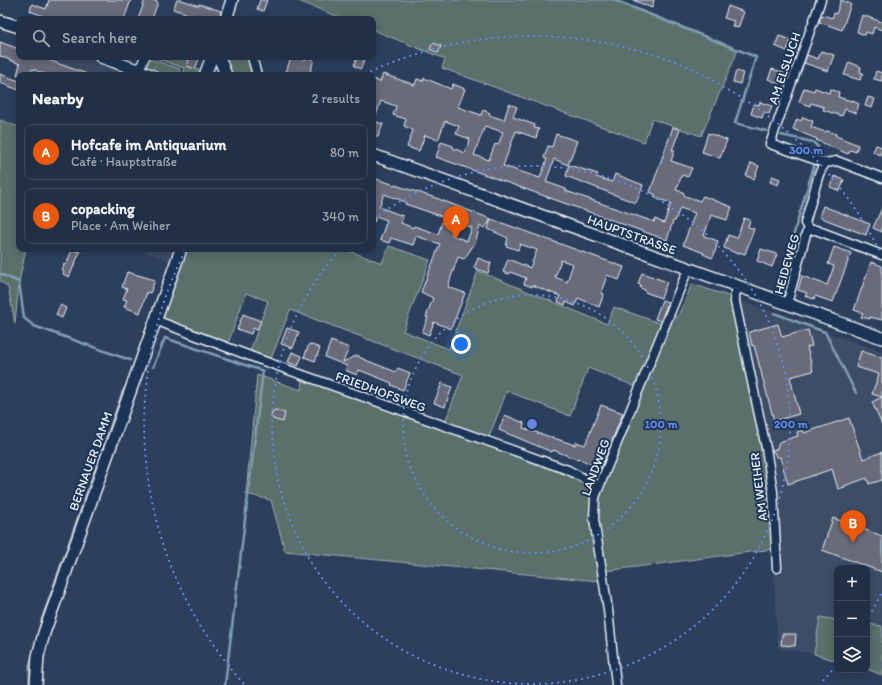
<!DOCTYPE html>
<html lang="en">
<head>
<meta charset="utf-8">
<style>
  body { margin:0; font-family:Itim,sans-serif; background:#29384d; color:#f1f3f6 }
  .controls { position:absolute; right:12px; bottom:12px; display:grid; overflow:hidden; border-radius:8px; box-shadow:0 2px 10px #0003 }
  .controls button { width:36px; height:36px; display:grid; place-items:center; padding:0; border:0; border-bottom:1px solid #3e4b5f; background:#213046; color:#f1f3f6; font:20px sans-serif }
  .you { position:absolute; left:461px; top:344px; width:14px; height:14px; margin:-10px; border:3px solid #fff; border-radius:50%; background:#1a73e8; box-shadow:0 0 0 6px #1a73e833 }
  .badge { display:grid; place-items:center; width:26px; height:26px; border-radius:50%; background:#ea580c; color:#fff; font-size:13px; font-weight:700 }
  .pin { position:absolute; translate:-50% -33px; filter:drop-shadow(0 1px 2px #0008) }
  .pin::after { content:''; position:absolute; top:21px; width:14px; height:12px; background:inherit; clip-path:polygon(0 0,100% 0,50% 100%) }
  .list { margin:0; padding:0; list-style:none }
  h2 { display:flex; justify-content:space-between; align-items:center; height:52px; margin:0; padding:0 16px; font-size:17px }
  h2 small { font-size:13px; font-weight:400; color:#a2a9b3 }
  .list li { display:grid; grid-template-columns:26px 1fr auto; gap:12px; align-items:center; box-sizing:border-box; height:56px; margin:0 8px 8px; padding:0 8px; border:1px solid #3e4b5f; border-radius:8px }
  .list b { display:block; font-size:15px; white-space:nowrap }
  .list p { margin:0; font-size:13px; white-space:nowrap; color:#a2a9b3 }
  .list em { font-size:13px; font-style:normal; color:#a2a9b3 }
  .icon { flex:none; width:22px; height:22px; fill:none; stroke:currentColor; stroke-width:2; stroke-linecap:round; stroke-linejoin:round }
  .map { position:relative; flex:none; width:882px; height:685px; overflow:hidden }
  .search { position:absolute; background:#213046; box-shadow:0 2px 10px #0003; left:16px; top:16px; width:360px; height:44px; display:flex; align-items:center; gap:10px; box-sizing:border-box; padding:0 14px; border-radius:8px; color:#a2a9b3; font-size:15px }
  .panel { position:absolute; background:#213046; box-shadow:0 2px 10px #0003; left:16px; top:72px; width:360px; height:180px; border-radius:8px }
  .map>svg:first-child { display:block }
  .built { fill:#3e4d66 }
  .green { fill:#5a706b; stroke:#a1b0b2 }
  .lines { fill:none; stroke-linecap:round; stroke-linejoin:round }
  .stream { stroke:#829eb3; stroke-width:2.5 }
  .building { fill:#696a7a; stroke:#e8f1f8; fill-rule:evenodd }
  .street-casing { stroke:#e8f1f8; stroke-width:11 }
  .secondary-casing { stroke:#e8f1f8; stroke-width:14 }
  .street { stroke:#1d3557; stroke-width:8 }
  .secondary { stroke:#1d3557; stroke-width:11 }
  .ring { fill:none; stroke:#6487e3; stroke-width:2; stroke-dasharray:2 4 }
  .labels { text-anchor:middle; stroke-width:4; stroke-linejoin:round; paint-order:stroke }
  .street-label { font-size:13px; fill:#e8f1f8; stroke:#1d3557 }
  .centre { fill:#6487e3; stroke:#1d3557; stroke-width:2 }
  .ring-label { font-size:12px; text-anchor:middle; font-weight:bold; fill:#6487e3; stroke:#1d3557; stroke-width:4; stroke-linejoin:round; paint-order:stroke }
</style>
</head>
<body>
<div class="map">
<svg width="882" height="685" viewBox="0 0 882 685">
  <rect width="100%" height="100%" fill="#2c405e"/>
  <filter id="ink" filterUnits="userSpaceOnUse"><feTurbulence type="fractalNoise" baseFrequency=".025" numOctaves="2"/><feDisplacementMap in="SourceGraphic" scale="8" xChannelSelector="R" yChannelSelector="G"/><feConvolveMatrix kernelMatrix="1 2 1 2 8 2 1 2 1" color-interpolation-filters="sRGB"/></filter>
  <g filter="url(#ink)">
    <path class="built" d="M57,57H87L135,75H51Z
      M137,249H177L173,262Z
      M731,297L882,352V626L867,624V568H837V620L820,618L814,654L778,648L771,511Z"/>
    <path class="green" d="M296,0H614L738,50L701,136L652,119L644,142L442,68L445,59L373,30V19H344Z
      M152,57H190L187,66L202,71L199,75H182L184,68Z
      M222,57H248L249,63H252L256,75H229Z
      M147,58L180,69L178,75H166L144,67Z
      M0,120L19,127V249H26L19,282L15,323L8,287L0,281Z
      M389,246L430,260L403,331L449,349L478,271L607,324L614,307L662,324L637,387L588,368L570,416L507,391L489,437L445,422L463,375L290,310L271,359L250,351L268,301L246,293L227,346L161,319L187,249H344L382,263Z
      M692,284L731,297L762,440L769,481L773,549L605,571L595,497L670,317L678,316Z
      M257,375L301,390L302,378L567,471L597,487L594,497L601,576L599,581L285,551L271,500L246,494Z
      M129,379L130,380L31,685H29V666L41,620L122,392Z
      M820,617L837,620V661L814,654Z
      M867,624L882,626V675L867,669Z"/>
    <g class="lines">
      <path class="stream" d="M614,0L756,57L735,123L767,131
        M781,135L813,142L818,147L816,155
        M0,274L19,282L24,318L34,326L130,360
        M780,288L797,222L814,166
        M774,313L825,332L856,393
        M153,367L165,338L263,371L225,685"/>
    </g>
    <path class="building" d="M49,0H131L124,19H51L30,11L32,4L46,9Z
      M145,0H152L158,2L152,19H138Z
      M177,0H182L199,6V4L221,11L219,19H203L173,9Z
      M260,0H267L263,11L257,9Z
      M633,0H654L652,8Z
      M841,0L851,4L842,30L819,22L822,15L832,18L834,13L836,14Z
      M728,6L744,12L738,28L732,26L734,21L724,18Z
      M862,15L882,22V30L874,27L872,34L866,32L865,35L857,32Z
      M779,36L791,40L787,51L775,46Z
      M0,42L19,49V57H40L87,74V75H47L32,69L30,75H17L20,64L0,56Z
      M433,43L441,46L438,53L430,49Z
      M821,51L834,55L828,71L804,63L807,55L818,59Z
      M190,57H200L195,69L187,66Z
      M291,57H297L305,60L307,57L314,60L309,75H285Z
      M357,57H365L361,69L354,66Z
      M849,62L861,67L860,72L863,73L860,80L844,75Z
      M772,69L784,73L780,84L768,79Z
      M736,71L743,73L740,84L733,82Z
      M876,71L882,73V81L874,79Z
      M0,74L19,81V90L0,83Z
      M383,74L415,85L417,79L423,81L424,78L451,89L453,84L465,89L458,107L481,115L483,110L490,113L489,115L504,120L509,104L517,107L513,117L535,125L534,128L539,129L536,138L516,131L503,166L540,178L547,159L544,158L548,146L552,147L556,134L577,141L568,165L554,159L546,182L566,189V191L654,222L655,219L664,223L671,203L655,198L656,195L650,192L673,127L680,130L672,150H675L671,161L692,168L688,177L682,175L676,190L683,192L685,196L700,201L703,196L732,207L727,220L711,215L704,236L718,241L714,255L712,258L703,254L704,253L683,245L695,213L680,208L675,221H673L667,240L436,157L441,142L453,146V148L465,153L470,139L456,134L459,126L445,121L438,140L425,135L419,151L407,147L413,130L404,126L406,119L393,115L396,106L381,101L374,121L383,124L378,137L373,135V79L380,82ZM485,126L503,132L498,145L495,144L489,160L474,155Z
      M804,88L814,91L815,88L829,93L830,89L839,92L838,97L851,101L854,100L855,102L859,104L856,113L845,109L842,116L823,110L824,107L811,103L810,106L799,102Z
      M868,97L875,99L872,108L865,106Z
      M760,102L772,106L769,114L764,112L762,118L751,114L754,104L759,105Z
      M803,117L813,121L811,127L825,132L827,131L836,134V136L858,145L856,152L850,150L848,154L816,140L817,139L793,129L797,119L801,121Z
      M708,133L727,140L720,158L702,152Z
      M876,145L882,147L880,155L873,152Z
      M751,163L759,166L754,179L746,176Z
      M569,165L598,174L596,177L612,182L615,174L643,185L636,203L566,176Z
      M772,176L780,179L778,185L770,182Z
      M834,176L844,180L840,191L830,187Z
      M373,178L436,198L491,219L485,228L480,226L475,243L464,259L458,257L451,277L448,287L465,293L451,329L434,322L429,335L422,332L428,318L426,317L433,298L421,292L440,244L416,236L413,245L391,238L389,243L380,240L387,220L376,216L374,222H373ZM384,194L406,202L405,204L444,217L438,234L414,226L413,228L401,223L403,216L379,207ZM456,222L472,228L467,241L451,235Z
      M823,206L870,224L866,235L819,217Z
      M882,208V232L873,228Z
      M744,218L750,220L748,227L754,229L745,254L739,252L738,254L724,248L728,235L737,238Z
      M491,219L624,267L619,280L607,275L601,293L604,294L599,307L578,298L575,306L566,302L565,305L558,302L560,296L532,285V287L524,284L526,278L510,272L509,274L503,272L508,259L530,268L537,250L520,244L518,250L506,246L508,238L488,229ZM561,260L573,264L567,282L555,277Z
      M834,247L851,253L833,302L815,296L814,299L805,296L807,293L798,290L802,276L827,285L834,266L828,264Z
      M761,249L777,254L772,267L757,261Z
      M72,250L80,252L69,277L63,274L64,272L62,271L64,264L66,265Z
      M478,258L491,263L488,273L474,268Z
      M871,262L882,266V320L870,317V319L861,317L863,313L854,310Z
      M127,272L155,280L150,293L147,292L140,313L124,307L127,300L123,299L127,289L122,287Z
      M642,273L667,282L661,298L645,292V290L640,288L641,285L638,284Z
      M662,300L668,302L661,321L655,319Z
      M60,305L66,308L62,318L56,315Z
      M243,314L261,321L257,330L253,328L251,334L237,329Z
      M778,324L782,337L808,330L812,346L807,347L813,371L790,377L799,414L774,421L754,345L752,346L749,332Z
      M287,328L299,332L293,348L281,344Z
      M331,341L349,348L343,362L358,355L359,357L368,361L396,372L398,368L410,373L403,390L391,385L392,383L359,370L357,375L345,370L347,366L325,357Z
      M309,344L320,348L315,361L304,357Z
      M861,351L882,358V397L872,394L879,374L856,367Z
      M292,352L302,356L298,366L288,362Z
      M442,383L452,387L445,407L434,403Z
      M882,397V425L872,402Z
      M601,405L623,413L601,468L579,459V460L553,450L552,452L499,430L505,415L524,423L523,428L575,445L576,442L585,445Z
      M275,410L285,413L283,422L273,419L271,416L272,412Z
      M849,418L863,459L882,452V480L869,484L867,478L844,486L845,487L838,489L832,469L788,484L780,457H777L772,450L777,449L779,442L798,436L797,432L803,430L804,433Z
      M833,518L882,536V572L822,550Z
      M782,634H796L795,646L781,645Z"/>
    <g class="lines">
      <g class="street-casing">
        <path id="street" d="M821,0L770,144L825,163L837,161L882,178
          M252,57L257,75
          M139,70L145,57
          M809,230L805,223L819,174L825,163
          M738,287L735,295V302L766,448L773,492L777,568
          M787,304L806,234L809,230H816L882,255
          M155,320L258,359L568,470L598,486
          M616,685L608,610L594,519L595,497L688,269"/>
      </g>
      <g class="secondary-casing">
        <path id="secondary" d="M226,19L232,0
          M0,21L19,27
          M101,57L151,75
          M219,57L226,75
          M205,75L212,57
          M373,155L882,338
          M36,685L38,656L44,633L181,249"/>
      </g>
      <use href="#street" class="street"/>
      <use href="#secondary" class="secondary"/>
    </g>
  </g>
  <g class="ring">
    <circle cx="532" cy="424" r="129"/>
    <path d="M374 219A259 259 0 1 1 341 249"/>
    <path d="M881 594A388 388 0 0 1 868 618M836 666A388 388 0 0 1 820 684M244 684A388 388 0 0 1 185 251M365 74A388 388 0 0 1 881 254"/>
  </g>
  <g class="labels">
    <g class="street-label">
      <text transform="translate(784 68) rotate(-71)" y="5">AM ELSLUCH</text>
      <text transform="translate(632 234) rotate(20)" y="5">HAUPTSTRASSE</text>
      <text transform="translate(786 264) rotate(-74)" y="5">HEIDEWEG</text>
      <text transform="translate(381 391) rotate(20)" y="5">FRIEDHOFSWEG</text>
      <text transform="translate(90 461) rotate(-70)" y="5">BERNAUER DAMM</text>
      <text transform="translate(595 467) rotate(-70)" y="5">LANDWEG</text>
      <text transform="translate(758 487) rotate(-97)" y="5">AM WEIHER</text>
    </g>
  </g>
  <circle cx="532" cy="424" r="6" class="centre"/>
  <g class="ring-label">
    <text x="806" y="154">300 m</text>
    <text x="661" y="428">100 m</text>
    <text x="791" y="428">200 m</text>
  </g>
</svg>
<div class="controls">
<button>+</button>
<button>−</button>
<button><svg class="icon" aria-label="layers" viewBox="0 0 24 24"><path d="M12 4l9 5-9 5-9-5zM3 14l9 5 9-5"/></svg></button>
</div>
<div class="you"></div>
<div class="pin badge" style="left:456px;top:239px">A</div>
<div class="pin badge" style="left:853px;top:543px">B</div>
<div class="search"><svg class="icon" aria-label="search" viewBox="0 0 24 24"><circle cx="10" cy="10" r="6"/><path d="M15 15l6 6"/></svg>Search here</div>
<section class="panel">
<h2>Nearby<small>2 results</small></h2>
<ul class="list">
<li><span class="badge">A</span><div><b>Hofcafe im Antiquarium</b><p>Café · Hauptstraße</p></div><em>80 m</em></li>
<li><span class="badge">B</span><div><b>copacking</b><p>Place · Am Weiher</p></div><em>340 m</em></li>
</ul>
</section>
</div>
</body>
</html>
